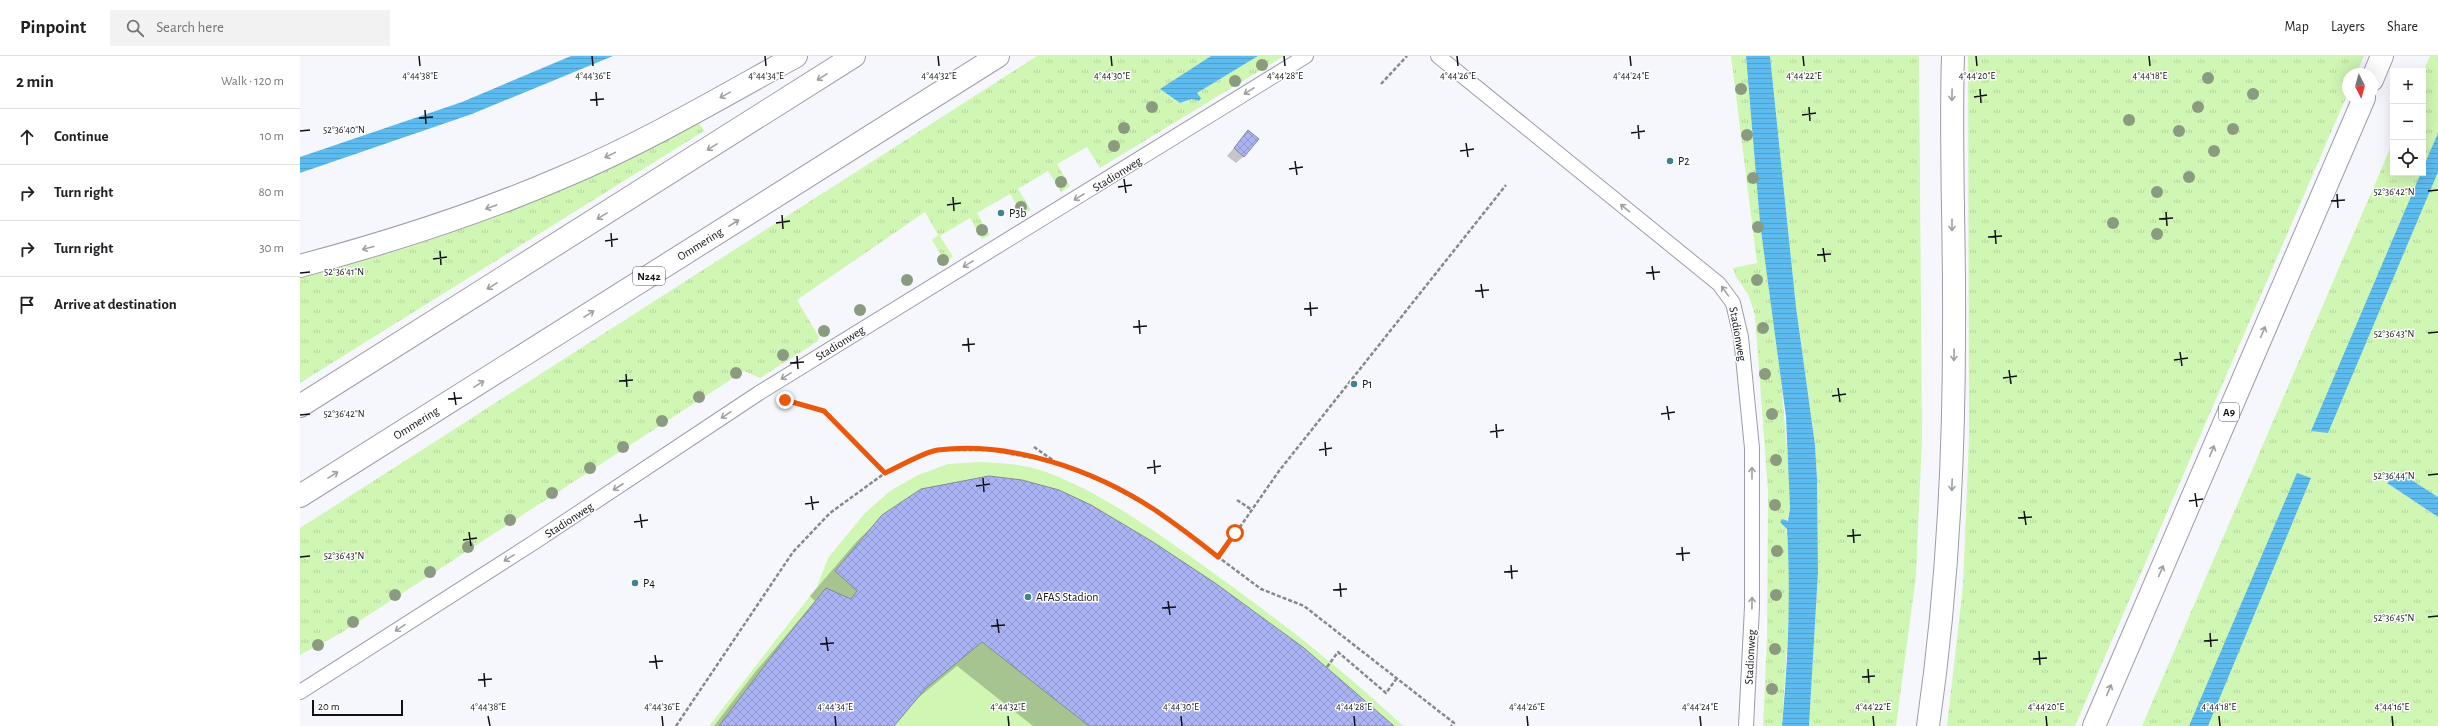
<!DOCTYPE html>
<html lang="en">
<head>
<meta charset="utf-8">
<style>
  body { margin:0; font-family:"Alegreya Sans",sans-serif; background:#f2f2f2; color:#202124 }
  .controls { position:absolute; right:12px; top:12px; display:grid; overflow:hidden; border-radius:0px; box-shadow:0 4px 16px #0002 }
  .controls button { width:36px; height:36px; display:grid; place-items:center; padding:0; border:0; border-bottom:1px solid #e0e0e0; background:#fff; color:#202124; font:20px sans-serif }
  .compass { position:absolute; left:2042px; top:12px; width:36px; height:36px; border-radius:50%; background:#fff; box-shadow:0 4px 16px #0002; rotate:174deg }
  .scale { position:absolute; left:12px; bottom:10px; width:91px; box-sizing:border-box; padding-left:4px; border:2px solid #101114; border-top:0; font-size:11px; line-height:14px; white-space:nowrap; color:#101114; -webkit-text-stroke:3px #fff; paint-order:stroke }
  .stop { position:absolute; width:12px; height:12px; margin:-9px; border:3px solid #ea580c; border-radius:50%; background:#fff }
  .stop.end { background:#ea580c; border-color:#fff; box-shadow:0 1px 4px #0008 }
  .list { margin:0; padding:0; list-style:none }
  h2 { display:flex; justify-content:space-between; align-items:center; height:52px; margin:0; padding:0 16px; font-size:17px }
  h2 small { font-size:13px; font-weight:400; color:#757577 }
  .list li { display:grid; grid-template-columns:26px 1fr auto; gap:12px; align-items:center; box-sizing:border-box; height:56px; padding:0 16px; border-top:1px solid #e0e0e0 }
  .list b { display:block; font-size:15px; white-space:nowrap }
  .list em { font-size:13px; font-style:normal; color:#757577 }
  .icon { flex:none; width:22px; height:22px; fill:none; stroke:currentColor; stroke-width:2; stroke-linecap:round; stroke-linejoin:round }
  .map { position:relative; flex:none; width:2138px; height:670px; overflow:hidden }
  header { display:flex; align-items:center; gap:24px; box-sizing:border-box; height:56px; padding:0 20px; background:#fff; border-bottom:1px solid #e0e0e0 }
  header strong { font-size:19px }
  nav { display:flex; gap:22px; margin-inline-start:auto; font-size:14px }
  .search { width:280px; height:36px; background:#f2f2f2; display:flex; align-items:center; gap:10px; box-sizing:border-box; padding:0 14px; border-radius:0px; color:#757577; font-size:15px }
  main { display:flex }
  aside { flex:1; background:#fff }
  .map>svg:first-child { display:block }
  .grass { fill:url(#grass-tufts) }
  .pitch { fill:#d0f6b4 }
  .water { fill:url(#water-rules) }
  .shadow { fill:#0003 }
  .building { fill:url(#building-cross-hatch); stroke:#878992 }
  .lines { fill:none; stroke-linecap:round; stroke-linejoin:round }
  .service-casing { stroke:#9c9da7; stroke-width:16 }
  .trunk-casing { stroke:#9c9da7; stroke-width:24 }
  .motorway-casing { stroke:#9c9da7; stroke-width:24 }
  .path { stroke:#87888c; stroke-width:2.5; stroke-dasharray:4 2; stroke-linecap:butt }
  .service { stroke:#fff; stroke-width:14 }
  .trunk { stroke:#fff; stroke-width:22 }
  .motorway { stroke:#fff; stroke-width:22 }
  .tree { fill:#8b9b80 }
  .oneway { stroke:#9fa0a1 }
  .route { stroke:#ea580c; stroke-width:5 }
  .ticks { fill:none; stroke:#101114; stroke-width:1.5 }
  .poi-dot { fill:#408293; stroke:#fff; stroke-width:1.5 }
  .labels { text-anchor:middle; stroke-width:3; stroke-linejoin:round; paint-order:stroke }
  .shield { fill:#fff; stroke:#58585a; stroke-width:1 }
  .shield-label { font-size:11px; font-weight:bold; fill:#101114 }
  .poi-label { font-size:12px; fill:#101114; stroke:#fff; text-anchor:start }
  .street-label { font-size:12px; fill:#101114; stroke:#fff }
  .ticks-label { font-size:10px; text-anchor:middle; fill:#101114; stroke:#fff; stroke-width:3; stroke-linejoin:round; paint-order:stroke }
</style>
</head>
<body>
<header>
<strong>Pinpoint</strong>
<div class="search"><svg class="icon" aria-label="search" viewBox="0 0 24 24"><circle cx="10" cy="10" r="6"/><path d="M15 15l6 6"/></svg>Search here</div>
<nav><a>Map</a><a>Layers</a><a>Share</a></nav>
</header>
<main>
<aside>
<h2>2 min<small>Walk · 120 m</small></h2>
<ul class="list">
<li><svg class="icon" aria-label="ahead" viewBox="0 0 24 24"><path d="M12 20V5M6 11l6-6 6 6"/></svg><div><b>Continue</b></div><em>10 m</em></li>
<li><svg class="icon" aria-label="right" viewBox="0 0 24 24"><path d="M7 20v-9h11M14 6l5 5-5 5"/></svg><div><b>Turn right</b></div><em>80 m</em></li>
<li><svg class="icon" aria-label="right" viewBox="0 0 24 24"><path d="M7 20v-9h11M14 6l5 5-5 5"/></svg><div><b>Turn right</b></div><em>30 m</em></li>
<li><svg class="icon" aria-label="arrive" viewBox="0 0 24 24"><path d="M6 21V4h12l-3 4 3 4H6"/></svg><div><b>Arrive at destination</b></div></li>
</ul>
</aside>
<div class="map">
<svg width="2138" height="670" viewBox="0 0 2138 670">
  <defs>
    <pattern id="grass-tufts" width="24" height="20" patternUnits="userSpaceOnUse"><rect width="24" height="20" fill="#d0f6b4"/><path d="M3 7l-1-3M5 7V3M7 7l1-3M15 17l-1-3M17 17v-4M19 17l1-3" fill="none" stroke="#b2d29a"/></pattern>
    <pattern id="water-rules" width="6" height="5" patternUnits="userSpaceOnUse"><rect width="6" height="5" fill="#5dbcef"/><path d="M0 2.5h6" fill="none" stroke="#50a1cc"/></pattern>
    <pattern id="building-cross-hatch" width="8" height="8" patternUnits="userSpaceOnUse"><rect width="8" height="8" fill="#aab3f3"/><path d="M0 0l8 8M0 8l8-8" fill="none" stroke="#9199cf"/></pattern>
  </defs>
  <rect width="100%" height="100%" fill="#f6f7fd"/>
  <path class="grass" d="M737,0H911L860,33L880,47L886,46L897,40V37L958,0H984L800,112L787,91L757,108L770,130L761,136L748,115L718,133L731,154L723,159L710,138L677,157L690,179L682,183L670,162L640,180L653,201L645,206L632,184L638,179L625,156L497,244L519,281L518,285L460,322L444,315L41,577L0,599V472Z
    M1431,0H1446L1460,167L1478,288L1489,417L1490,452L1486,470L1489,501L1490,538L1482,670H1463L1467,582L1468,436L1455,259L1448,238L1436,221L1433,212L1457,207Z
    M1470,0H1619L1622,383L1616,520L1596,670H1509L1518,516L1517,423L1515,389L1496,251Z
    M1668,0H2064L2056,18H2048V37L1775,670H1647L1663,530L1669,382Z
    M2130,0H2138V441L2099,416L2087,427L2138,461V670H1842L2093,86V117H2123V16Z
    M398,65L404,75L0,327V222C141,186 272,137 398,65Z"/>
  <path class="pitch" d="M680,406C702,407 725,408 746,416C797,435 843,467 887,498C962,551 1036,607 1103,670H409L517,531L528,502L565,457L590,435L618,419L648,408Z"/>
  <path class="water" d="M271,0H313L172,58L0,117V101L162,46Z
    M911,0H958L897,37L901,42L899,45L892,43L880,47L860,33Z
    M1446,0H1470L1496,251L1515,389L1517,423L1518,516L1509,670H1482C1488,605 1491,539 1487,473L1480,466L1482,463L1488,465L1490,452L1486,361L1460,167Z
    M2138,77V116L2028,377L2011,375L2121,117H2123V112Z
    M2099,416L2138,441V461L2087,427Z
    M1997,417L2011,422L1908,670H1889Z"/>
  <path class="shadow" d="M948,75L944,100L936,107L927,100Z
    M583,460L1004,593L1093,670H733L657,610L613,646L592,670H414L456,615L515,545L510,540L557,485Z"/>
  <path class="building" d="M948,74L959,83L944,101L934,92Z
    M689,420L722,424L759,434L791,449L853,486L915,527L1004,592L1094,670H789L682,586L626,632L594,670H419L481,588L526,532L551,543L557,535L535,515L582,459L621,433Z"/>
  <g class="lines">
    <g class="service-casing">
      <path id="service" d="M1138,0L1419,228L1433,247L1441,281L1452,392V551L1446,670
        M0,636L233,487L459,337L1006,0"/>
    </g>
    <g class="trunk-casing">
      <path id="trunk" d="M0,210C90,186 178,158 263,121C344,87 420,42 496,0
        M0,350L554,0
        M0,440L698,0"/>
    </g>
    <g class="motorway-casing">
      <path id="motorway" d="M2072,24L2082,0
        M1628,670C1647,539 1654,409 1654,277C1655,184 1650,92 1653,0
        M1794,670L2064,42"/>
    </g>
    <path class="path" d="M1081,28L1107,0
      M489,346L524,355L585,417
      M734,391L754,405
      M937,444L952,454
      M919,501L979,415L1206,129
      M1027,611L1038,596L1086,637L1097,622
      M376,670L493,496L530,457L585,417L636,394H691L754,406L806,427L855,454L961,533L1004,550L1154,667L1151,670"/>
    <use href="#service" class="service"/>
    <use href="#trunk" class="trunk"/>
    <use href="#motorway" class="motorway"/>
  </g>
  <g class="tree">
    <circle cx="962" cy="9" r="6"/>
    <circle cx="1908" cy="22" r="6"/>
    <circle cx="935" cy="25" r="6"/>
    <circle cx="1441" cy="33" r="6"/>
    <circle cx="1953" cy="38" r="6"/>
    <circle cx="852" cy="51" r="6"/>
    <circle cx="1898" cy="51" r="6"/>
    <circle cx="1829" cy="64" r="6"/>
    <circle cx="824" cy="72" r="6"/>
    <circle cx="1933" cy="73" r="6"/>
    <circle cx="1879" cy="75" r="6"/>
    <circle cx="1447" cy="79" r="6"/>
    <circle cx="814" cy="90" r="6"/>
    <circle cx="1914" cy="95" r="6"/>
    <circle cx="1889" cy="121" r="6"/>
    <circle cx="1453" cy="122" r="6"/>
    <circle cx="761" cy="126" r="6"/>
    <circle cx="1857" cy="136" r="6"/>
    <circle cx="721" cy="151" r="6"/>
    <circle cx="1813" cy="167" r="6"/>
    <circle cx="1458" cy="171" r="6"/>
    <circle cx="682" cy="174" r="6"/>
    <circle cx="1857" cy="178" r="6"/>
    <circle cx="643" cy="204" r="6"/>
    <circle cx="607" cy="224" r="6"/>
    <circle cx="1457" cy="224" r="6"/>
    <circle cx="560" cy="254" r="6"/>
    <circle cx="1463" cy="272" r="6"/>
    <circle cx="524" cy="275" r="6"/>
    <circle cx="483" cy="299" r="6"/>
    <circle cx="436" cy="317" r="6"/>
    <circle cx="1465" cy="318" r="6"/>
    <circle cx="399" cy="341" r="6"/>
    <circle cx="1472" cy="358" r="6"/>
    <circle cx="362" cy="365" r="6"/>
    <circle cx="323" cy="391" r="6"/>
    <circle cx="1476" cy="404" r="6"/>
    <circle cx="290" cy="412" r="6"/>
    <circle cx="252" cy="437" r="6"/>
    <circle cx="1475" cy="449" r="6"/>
    <circle cx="210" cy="464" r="6"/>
    <circle cx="168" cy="491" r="6"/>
    <circle cx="1477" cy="495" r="6"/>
    <circle cx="130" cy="516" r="6"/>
    <circle cx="95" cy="539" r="6"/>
    <circle cx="1476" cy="539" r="6"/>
    <circle cx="53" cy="566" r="6"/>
    <circle cx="18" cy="589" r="6"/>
    <circle cx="1475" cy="593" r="6"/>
    <circle cx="1472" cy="633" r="6"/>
  </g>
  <defs><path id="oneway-shaft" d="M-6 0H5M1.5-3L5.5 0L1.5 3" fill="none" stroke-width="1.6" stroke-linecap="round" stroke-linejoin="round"/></defs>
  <g class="oneway">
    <use href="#oneway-shaft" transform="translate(522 21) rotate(148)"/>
    <use href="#oneway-shaft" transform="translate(949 35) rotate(148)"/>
    <use href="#oneway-shaft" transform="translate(425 39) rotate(151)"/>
    <use href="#oneway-shaft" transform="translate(1652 39) rotate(91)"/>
    <use href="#oneway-shaft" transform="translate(412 91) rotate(148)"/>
    <use href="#oneway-shaft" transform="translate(310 99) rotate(154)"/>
    <use href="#oneway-shaft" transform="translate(779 141) rotate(149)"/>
    <use href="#oneway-shaft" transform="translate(191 151) rotate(160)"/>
    <use href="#oneway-shaft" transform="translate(1325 152) rotate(-141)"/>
    <use href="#oneway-shaft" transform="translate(302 160) rotate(148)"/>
    <use href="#oneway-shaft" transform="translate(434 167) rotate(-33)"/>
    <use href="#oneway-shaft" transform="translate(1652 169) rotate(90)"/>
    <use href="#oneway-shaft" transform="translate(68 192) rotate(165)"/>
    <use href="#oneway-shaft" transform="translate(668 208) rotate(149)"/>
    <use href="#oneway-shaft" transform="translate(192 230) rotate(148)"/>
    <use href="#oneway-shaft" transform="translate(1425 235) rotate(-126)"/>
    <use href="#oneway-shaft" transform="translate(289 258) rotate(-32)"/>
    <use href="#oneway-shaft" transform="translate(1963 276) rotate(-67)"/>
    <use href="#oneway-shaft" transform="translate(1654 299) rotate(91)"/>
    <use href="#oneway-shaft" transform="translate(486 320) rotate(148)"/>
    <use href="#oneway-shaft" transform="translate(179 328) rotate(-32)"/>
    <use href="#oneway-shaft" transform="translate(426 359) rotate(146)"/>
    <use href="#oneway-shaft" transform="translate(1912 395) rotate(-67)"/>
    <use href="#oneway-shaft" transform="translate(1452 417) rotate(-90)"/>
    <use href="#oneway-shaft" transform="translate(33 419) rotate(-32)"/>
    <use href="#oneway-shaft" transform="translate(1652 429) rotate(92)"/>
    <use href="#oneway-shaft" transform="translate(318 431) rotate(147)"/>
    <use href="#oneway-shaft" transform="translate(209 502) rotate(148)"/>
    <use href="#oneway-shaft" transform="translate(1861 515) rotate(-67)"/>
    <use href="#oneway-shaft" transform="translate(1452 547) rotate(-89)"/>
    <use href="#oneway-shaft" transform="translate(100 572) rotate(146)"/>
    <use href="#oneway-shaft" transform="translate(1809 634) rotate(-67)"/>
  </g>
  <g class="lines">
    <path class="route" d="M485,344L524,355L585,417C599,411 623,396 638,394C712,385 794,414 855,454C877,469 898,485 918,501L935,477"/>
  </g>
  <path class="ticks" d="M119,0L120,10M292,0L293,10M465,0L466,10M638,0L639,10M811,0L812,10M984,0L985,10M1157,0L1158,10M1330,0L1331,10M1503,0L1504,10M1676,0L1677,10M1849,0L1850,10M1680,33L1681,47M296,36L297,50M1674,41L1687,39M290,44L304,43M1509,51L1510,65M125,54L126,68M1502,59L1516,57M119,62L133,61M1338,69L1339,83M0,75L10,74M1331,77L1345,75M1166,87L1168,101M1160,95L1174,93M995,105L997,119M989,113L1003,111M824,123L826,137M818,131L832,129M2128,135L2138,134M2037,138L2038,152M653,141L654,155M2031,145L2045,144M647,149L661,147M1866,156L1867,170M482,159L483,173M1859,163L1873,162M476,167L490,165M1695,174L1696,188M311,177L312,191M1688,181L1702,180M305,185L318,183M1523,192L1525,206M140,195L141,209M1517,199L1531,198M133,203L147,201M1352,210L1354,224M0,217L10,216M1346,217L1360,216M1181,228L1183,242M1175,235L1189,234M1010,246L1011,260M1004,253L1018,252M839,264L840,278M833,271L847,270M2128,277L2138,276M668,282L669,296M662,289L675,288M1880,296L1882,310M497,300L498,313M1874,304L1888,302M490,307L504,306M1709,314L1711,328M326,318L327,331M1703,322L1717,320M319,325L333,324M1538,332L1540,346M154,336L156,349M1532,340L1546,338M148,343L162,342M1367,350L1369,364M1361,358L1375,356M0,359L10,358M1196,368L1197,382M1190,376L1204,374M1025,386L1026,400M1019,394L1032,392M854,404L855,418M847,412L861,410M2128,419L2138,418M683,422L684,436M676,430L690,428M1895,437L1897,451M511,440L513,454M1889,445L1903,443M505,448L519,446M1724,455L1726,469M340,458L342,472M1718,462L1732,461M334,466L348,464M1553,473L1554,487M169,476L171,490M1547,480L1561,479M163,484L177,482M1382,491L1383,505M1376,498L1390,497M0,501L10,500M1211,509L1212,523M1204,516L1218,515M1040,527L1041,541M1033,534L1047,533M868,545L870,559M862,552L876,551M2128,561L2138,560M697,563L699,577M691,570L705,569M1910,577L1911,591M526,581L528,595M1904,585L1918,584M520,588L534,587M1739,595L1740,609M355,599L357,613M1733,603L1747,602M349,606L363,605M1568,613L1569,627M184,617L185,631M1562,621L1575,620M178,624L192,623M188,660L190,670M362,660L363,670M535,660L536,670M708,660L709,670M881,660L882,670M1054,660L1055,670M1227,660L1228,670M1400,660L1401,670M1573,660L1574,670M1746,660L1747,670M1919,660L1920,670M2092,660L2093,670"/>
  <g class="poi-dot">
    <circle cx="1370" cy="105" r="4"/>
    <circle cx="701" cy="157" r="4"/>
    <circle cx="1054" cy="328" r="4"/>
    <circle cx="335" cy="527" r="4"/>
    <circle cx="728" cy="541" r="4"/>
  </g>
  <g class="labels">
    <g class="shield">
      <rect x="333" y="211" width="32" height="18" rx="3"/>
      <rect x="1919" y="347" width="20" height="18" rx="3"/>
    </g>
    <g class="shield-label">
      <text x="349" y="224">N242</text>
      <text x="1929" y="360">A9</text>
    </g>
    <g class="poi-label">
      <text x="1378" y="109">P2</text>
      <text x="709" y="161">P3b</text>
      <text x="1062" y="332">P1</text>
      <text x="343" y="531">P4</text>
      <text x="736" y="545">AFAS Stadion</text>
    </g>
    <g class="street-label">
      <text transform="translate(817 118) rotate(-32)" y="4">Stadionweg</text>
      <text transform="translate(400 188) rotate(-32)" y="4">Ommering</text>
      <text transform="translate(1438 278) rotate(80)" y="4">Stadionweg</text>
      <text transform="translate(540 287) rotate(-32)" y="4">Stadionweg</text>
      <text transform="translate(116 367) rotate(-32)" y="4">Ommering</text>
      <text transform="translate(269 464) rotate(-33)" y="4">Stadionweg</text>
      <text transform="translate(1450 601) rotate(-87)" y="4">Stadionweg</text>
    </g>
  </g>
  <g class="ticks-label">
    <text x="120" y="23">4°44'38"E</text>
    <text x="293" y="23">4°44'36"E</text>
    <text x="466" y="23">4°44'34"E</text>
    <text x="639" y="23">4°44'32"E</text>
    <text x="812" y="23">4°44'30"E</text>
    <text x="985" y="23">4°44'28"E</text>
    <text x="1158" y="23">4°44'26"E</text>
    <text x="1331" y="23">4°44'24"E</text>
    <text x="1504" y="23">4°44'22"E</text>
    <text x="1677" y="23">4°44'20"E</text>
    <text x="1850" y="23">4°44'18"E</text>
    <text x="44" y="77">52°36'40"N</text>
    <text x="2094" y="139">52°36'42"N</text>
    <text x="44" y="219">52°36'41"N</text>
    <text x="2094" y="281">52°36'43"N</text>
    <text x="44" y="361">52°36'42"N</text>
    <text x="2094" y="423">52°36'44"N</text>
    <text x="44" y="503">52°36'43"N</text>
    <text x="2094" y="565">52°36'45"N</text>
    <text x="188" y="654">4°44'38"E</text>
    <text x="362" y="654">4°44'36"E</text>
    <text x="535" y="654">4°44'34"E</text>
    <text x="708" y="654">4°44'32"E</text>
    <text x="881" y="654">4°44'30"E</text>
    <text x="1054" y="654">4°44'28"E</text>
    <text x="1227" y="654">4°44'26"E</text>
    <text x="1400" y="654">4°44'24"E</text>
    <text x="1573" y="654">4°44'22"E</text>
    <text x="1746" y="654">4°44'20"E</text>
    <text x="1919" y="654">4°44'18"E</text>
    <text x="2092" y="654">4°44'16"E</text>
  </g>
</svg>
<div class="controls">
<button>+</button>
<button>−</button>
<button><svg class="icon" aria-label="locate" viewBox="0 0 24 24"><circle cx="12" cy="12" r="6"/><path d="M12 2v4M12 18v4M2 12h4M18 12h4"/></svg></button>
</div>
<svg class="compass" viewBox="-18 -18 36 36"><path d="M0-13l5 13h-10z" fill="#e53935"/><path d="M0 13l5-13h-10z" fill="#757577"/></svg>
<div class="scale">20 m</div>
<div class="stop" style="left:935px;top:477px"></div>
<div class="stop end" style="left:485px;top:344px"></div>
</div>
</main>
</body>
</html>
